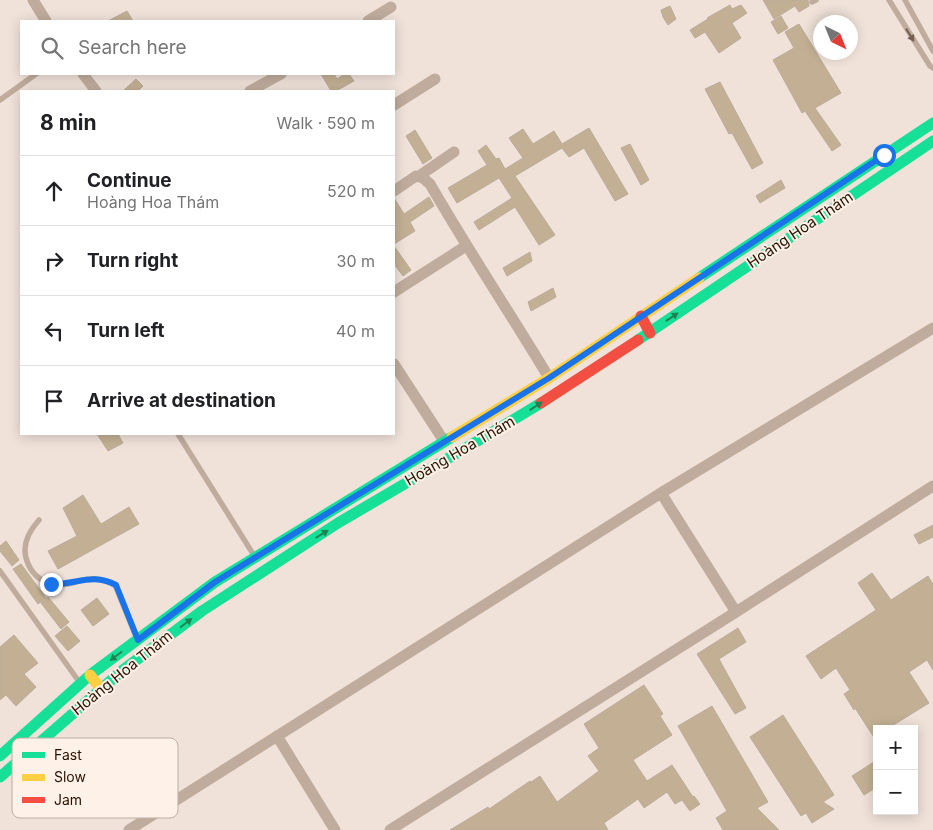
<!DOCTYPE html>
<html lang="en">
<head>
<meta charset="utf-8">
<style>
  body { margin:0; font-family:Inter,sans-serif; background:#f2f2f2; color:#202124 }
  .controls { position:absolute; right:15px; bottom:15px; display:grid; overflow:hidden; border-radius:0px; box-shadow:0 2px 12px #0003 }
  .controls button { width:45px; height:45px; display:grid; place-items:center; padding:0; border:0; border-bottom:1px solid #e0e0e0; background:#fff; color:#202124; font:25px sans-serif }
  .compass { position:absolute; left:813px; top:15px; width:45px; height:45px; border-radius:50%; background:#fff; box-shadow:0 2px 12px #0003; rotate:137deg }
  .stop { position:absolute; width:15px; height:15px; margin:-11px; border:4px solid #1a73e8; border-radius:50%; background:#fff }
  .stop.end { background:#1a73e8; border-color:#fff; box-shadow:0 1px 5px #0008 }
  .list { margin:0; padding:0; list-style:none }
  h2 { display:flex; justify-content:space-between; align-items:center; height:65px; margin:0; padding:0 20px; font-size:21px }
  h2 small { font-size:16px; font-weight:400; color:#757577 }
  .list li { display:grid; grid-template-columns:32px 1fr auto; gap:15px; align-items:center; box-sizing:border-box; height:70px; padding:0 20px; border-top:1px solid #e0e0e0 }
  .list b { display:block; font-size:19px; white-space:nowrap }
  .list p { margin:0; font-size:16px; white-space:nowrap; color:#757577 }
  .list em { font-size:16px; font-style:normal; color:#757577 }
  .icon { flex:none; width:28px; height:28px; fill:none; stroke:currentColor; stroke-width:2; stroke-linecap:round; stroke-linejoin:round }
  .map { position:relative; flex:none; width:933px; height:830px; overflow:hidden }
  .search { position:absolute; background:#fff; box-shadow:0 2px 12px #0003; left:20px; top:20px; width:375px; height:55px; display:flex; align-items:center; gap:12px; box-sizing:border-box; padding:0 18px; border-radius:0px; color:#757577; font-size:19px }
  .panel { position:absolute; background:#fff; box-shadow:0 2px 12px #0003; left:20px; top:90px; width:375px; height:345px; border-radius:0px }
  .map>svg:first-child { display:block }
  .building { fill:#c3b094; stroke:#baac9c }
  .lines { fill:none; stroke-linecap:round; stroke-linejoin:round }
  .lane { stroke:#bfac9d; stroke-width:5.5 }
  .street { stroke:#bfac9d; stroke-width:11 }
  .fast { stroke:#16e098; stroke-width:11 }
  .slow { stroke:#ffcf43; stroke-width:11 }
  .jam { stroke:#f24e42; stroke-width:11 }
  .oneway { fill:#745f50 }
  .oneway2 { fill:#1e8354 }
  .route { stroke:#1a73e8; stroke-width:6 }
  .labels { text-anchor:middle; stroke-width:4; stroke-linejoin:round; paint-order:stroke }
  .street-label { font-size:15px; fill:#281202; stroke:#fef1e8 }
  .key { fill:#fef1e8; stroke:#beaea3; stroke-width:1 }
  .key-label { font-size:14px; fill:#281202 }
</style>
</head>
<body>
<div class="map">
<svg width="933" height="830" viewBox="0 0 933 830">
  <rect width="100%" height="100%" fill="#f0e2d9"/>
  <path class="building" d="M763,0H808L809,6L799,12L795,6L774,19Z
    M730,5L732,9L741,5L747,13L732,23L741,38L719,53L705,32L695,38L690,30L708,19L707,18Z
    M670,6L676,19L668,25L663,17L661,10Z
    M127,11L133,21H108Z
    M781,16L788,28L778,34L771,22Z
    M799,24L841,93L815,108L841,145L832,151L805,111L802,113L773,60L794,48L785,32Z
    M321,74H334L337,79L345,74H349L354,81L336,91H331Z
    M136,79L143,86L138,91H123Z
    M720,82L763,163L752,169L732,133L729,134L705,89Z
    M589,128L628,194L615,201L584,148L569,157L562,148L515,176L555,235L539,245L515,207L479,230L474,222L512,198L499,178L457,203L448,188L487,165L478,151L486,145L496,159L499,158L505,169L523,158L509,138L523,129L533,144L554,131L562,144Z
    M415,130L432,158L423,164L406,136Z
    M630,144L649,180L641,185L621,148Z
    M781,180L785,188L760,203L756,196Z
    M429,197L434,206L410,222L415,231L394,244V198L404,214Z
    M394,246L411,270L403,276L394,264Z
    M530,252L532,261L507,276L503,268Z
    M553,288L556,297L531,311L528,302Z
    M97,434H118L123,443L108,451Z
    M83,495L101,524L129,507L139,524L58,569L48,551L77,536L63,508Z
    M933,525V537L919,544L914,535Z
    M6,541L19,560L12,566L0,551V546Z
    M21,564L46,598L38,604L13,569Z
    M872,573L891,600L928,576L933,584V670L927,660L909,672L929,703L887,729H877V742L855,708L854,710L844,694L850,690L836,668L821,679L806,656L876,610L858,583Z
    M48,597L69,622L61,629L41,603Z
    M97,598L109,614L93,626L81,610Z
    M67,626L80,641L68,651L55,636Z
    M738,628L746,642L719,659L746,708L735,714L697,654Z
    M14,635L38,663L24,674L36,687L16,706L6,695L0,700V647Z
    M644,685L663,714L660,716L672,735L633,760L647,781L672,765L693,797L694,796L700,804L690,811L682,800L675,804L667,792L644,808L638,799L604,823L608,830H450L488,807L489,809L530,781L531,782L540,776L557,802L599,771L588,756L599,748L584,724Z
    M712,706L768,802L757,808L779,830H723L716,818L727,811L678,726Z
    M783,715L834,795L823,802L834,809L812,823L806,813L801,816L750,737Z
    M877,760V787L864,795L852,776Z"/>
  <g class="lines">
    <path class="lane" d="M889,0L930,66L933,68
      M905,0L933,51
      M812,2L816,0
      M0,100L36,74
      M178,434L255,557
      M39,520C29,531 22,543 26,558C31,577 48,588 67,584C75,583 82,579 90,579C99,578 107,581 115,585L137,639
      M0,571L80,683"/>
    <path class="street" d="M33,0L46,21
      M368,21L391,7
      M83,74L96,91
      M250,91L281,74
      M394,105L435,79
      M419,176L454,152
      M394,191L416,176L423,178L430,184C468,250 510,313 549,378
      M394,292L466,246
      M394,364L444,441
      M661,493L736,612
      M277,736L335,830
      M129,830L661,493L933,328
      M390,830L736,612L933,486"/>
    <path class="fast" d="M699,278L933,123
      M638,340L933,141
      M0,756L90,675L215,582L452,437
      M0,777L123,670L202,611L338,523L476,442L541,403"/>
    <path class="slow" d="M452,437L549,378L699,278
      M90,675L101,689"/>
    <path class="jam" d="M641,316L650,333
      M541,403L638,340"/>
  </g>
  <defs><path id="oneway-solid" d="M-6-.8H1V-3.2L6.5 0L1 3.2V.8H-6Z" transform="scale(1.25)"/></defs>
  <use class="oneway" href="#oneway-solid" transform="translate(910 35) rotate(58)"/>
  <g class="oneway2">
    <use href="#oneway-solid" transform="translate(672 317) rotate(-34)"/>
    <use href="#oneway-solid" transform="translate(536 406) rotate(-33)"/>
    <use href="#oneway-solid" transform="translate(322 534) rotate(-32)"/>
    <use href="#oneway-solid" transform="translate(186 623) rotate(-37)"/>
    <use href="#oneway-solid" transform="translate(116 656) rotate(143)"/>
  </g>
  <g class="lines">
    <path class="route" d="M51,584C76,585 92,572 116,585L138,640L215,582L549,378L884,155"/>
  </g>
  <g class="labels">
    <g class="street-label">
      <text transform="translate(800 230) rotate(-34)" y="5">Hoàng Hoa Thám</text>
      <text transform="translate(460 451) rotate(-30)" y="5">Hoàng Hoa Thám</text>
      <text transform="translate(122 673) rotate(-39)" y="5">Hoàng Hoa Thám</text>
    </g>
  </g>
  <rect x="12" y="738" width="166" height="80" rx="8" class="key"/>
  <rect x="22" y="752" width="23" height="6" fill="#16e098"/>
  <rect x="22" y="774" width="23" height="7" fill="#ffcf43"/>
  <rect x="22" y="797" width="23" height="6" fill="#f24e42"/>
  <g class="key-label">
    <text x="54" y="760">Fast</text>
    <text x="54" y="782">Slow</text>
    <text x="54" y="805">Jam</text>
  </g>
</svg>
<div class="controls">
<button>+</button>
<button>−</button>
</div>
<svg class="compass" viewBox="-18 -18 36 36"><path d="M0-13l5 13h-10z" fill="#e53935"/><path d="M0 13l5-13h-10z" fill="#757577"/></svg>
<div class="stop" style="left:884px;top:155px"></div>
<div class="stop end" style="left:51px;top:584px"></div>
<div class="search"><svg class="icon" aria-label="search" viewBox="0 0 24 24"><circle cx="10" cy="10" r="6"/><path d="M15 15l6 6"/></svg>Search here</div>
<section class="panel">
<h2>8 min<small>Walk · 590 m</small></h2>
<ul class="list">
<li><svg class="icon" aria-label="ahead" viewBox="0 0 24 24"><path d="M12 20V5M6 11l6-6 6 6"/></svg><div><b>Continue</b><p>Hoàng Hoa Thám</p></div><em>520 m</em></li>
<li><svg class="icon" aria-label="right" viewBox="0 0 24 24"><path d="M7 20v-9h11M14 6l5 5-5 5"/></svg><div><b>Turn right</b></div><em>30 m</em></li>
<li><svg class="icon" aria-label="left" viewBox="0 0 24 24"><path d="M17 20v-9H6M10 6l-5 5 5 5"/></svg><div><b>Turn left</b></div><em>40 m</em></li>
<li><svg class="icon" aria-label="arrive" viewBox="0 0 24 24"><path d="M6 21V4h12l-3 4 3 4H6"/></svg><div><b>Arrive at destination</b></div></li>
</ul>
</section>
</div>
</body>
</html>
